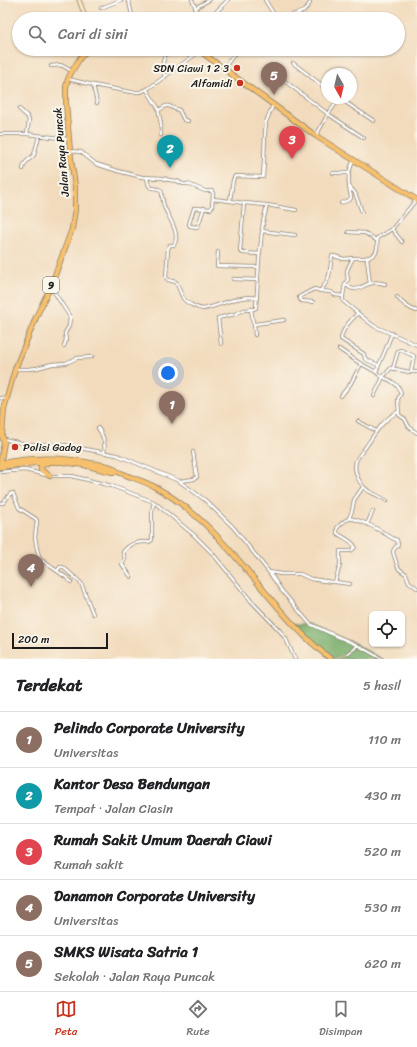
<!DOCTYPE html>
<html lang="id">
<head>
<meta charset="utf-8">
<style>
  body { margin:0; font-family:Sriracha,sans-serif; background:#f6f6f6; color:#202124 }
  .controls { position:absolute; right:12px; bottom:12px; display:grid; overflow:hidden; border-radius:6px; box-shadow:0 1px 3px #0004 }
  .controls button { width:36px; height:36px; display:grid; place-items:center; padding:0; border:0; border-bottom:1px solid #e0e0e0; background:#fff; color:#202124; font:20px sans-serif }
  .compass { position:absolute; left:321px; top:68px; width:36px; height:36px; border-radius:50%; background:#fff; box-shadow:0 1px 3px #0004; rotate:172deg }
  .scale { position:absolute; left:12px; bottom:10px; width:96px; box-sizing:border-box; padding-left:4px; border:2px solid #1c1c1c; border-top:0; font-size:11px; line-height:14px; white-space:nowrap; color:#1c1c1c; -webkit-text-stroke:3px #fbf7ec; paint-order:stroke }
  .you { position:absolute; left:168px; top:373px; width:14px; height:14px; margin:-10px; border:3px solid #fff; border-radius:50%; background:#1a73e8; box-shadow:0 0 0 6px #1a73e833 }
  .badge { display:grid; place-items:center; width:26px; height:26px; border-radius:50%; background:#c8321e; color:#fff; font-size:13px; font-weight:700 }
  .pin { position:absolute; translate:-50% -33px; filter:drop-shadow(0 1px 2px #0008) }
  .pin::after { content:''; position:absolute; top:21px; width:14px; height:12px; background:inherit; clip-path:polygon(0 0,100% 0,50% 100%) }
  .list { margin:0; padding:0; list-style:none }
  h2 { display:flex; justify-content:space-between; align-items:center; height:52px; margin:0; padding:0 16px; font-size:17px }
  h2 small { font-size:13px; font-weight:400; color:#757577 }
  .list li { display:grid; grid-template-columns:26px 1fr auto; gap:12px; align-items:center; box-sizing:border-box; height:56px; padding:0 16px; border-top:1px solid #e0e0e0 }
  .list b { display:block; font-size:15px; white-space:nowrap }
  .list p { margin:0; font-size:13px; white-space:nowrap; color:#757577 }
  .list em { font-size:13px; font-style:normal; color:#757577 }
  .icon { flex:none; width:22px; height:22px; fill:none; stroke:currentColor; stroke-width:2; stroke-linecap:round; stroke-linejoin:round }
  .map { position:relative; flex:none; width:417px; height:659px; overflow:hidden }
  .search { position:absolute; background:#fff; box-shadow:0 1px 3px #0004; left:12px; right:12px; top:12px; height:44px; display:flex; align-items:center; gap:10px; box-sizing:border-box; padding:0 14px; border-radius:22px; color:#757577; font-size:15px }
  .sheet { height:332px; background:#fff }
  nav { display:flex; justify-content:space-around; align-items:center; box-sizing:border-box; height:56px; border-top:1px solid #e0e0e0; background:#fff; font-size:11px; color:#757577 }
  nav a { display:grid; justify-items:center; gap:2px }
  nav .on { color:#c8321e }
  .map>svg:first-child { display:block }
  .forest { fill:#77ac68; stroke:#4a6442 }
  .lines { fill:none; stroke-linecap:round; stroke-linejoin:round }
  .street-tunnel { stroke:#c7b59d; stroke-width:2.5; stroke-dasharray:2.5 1; stroke-linecap:butt }
  .street-casing { stroke:#877c6c; stroke-width:4 }
  .secondary-casing { stroke:#877c6c; stroke-width:5 }
  .highway-casing { stroke:#877c6c; stroke-width:6 }
  .street { stroke:#fff; stroke-width:2.5 }
  .secondary { stroke:#fce6c4; stroke-width:3.5 }
  .highway { stroke:#f7c06c; stroke-width:4.5 }
  .poi-dot { fill:#c8321e; stroke:#fbf7ec; stroke-width:1.5 }
  .labels { text-anchor:middle; stroke-width:4; stroke-linejoin:round; paint-order:stroke }
  .shield { fill:#fbf7ec; stroke:#5f5e5a; stroke-width:1 }
  .shield-label { font-size:10px; font-weight:bold; fill:#1c1c1c }
  .poi-label { font-size:11px; fill:#1c1c1c; stroke:#fbf7ec; text-anchor:end }
  .street-label { font-size:11px; fill:#1c1c1c; stroke:#fbf7ec }
</style>
</head>
<body>
<div class="map">
<svg width="417" height="659" viewBox="0 0 417 659">
  <rect width="100%" height="100%" fill="#fbf7ec"/>
  <filter id="ink" filterUnits="userSpaceOnUse"><feTurbulence type="fractalNoise" baseFrequency=".025" numOctaves="2"/><feDisplacementMap in="SourceGraphic" scale="8" xChannelSelector="R" yChannelSelector="G"/><feConvolveMatrix kernelMatrix="1 2 1 2 8 2 1 2 1" color-interpolation-filters="sRGB"/></filter>
  <filter id="wash" filterUnits="userSpaceOnUse"><feTurbulence type="fractalNoise" baseFrequency=".012" numOctaves="4" result="noise"/><feDisplacementMap in="SourceGraphic" scale="16" xChannelSelector="R" yChannelSelector="G"/><feGaussianBlur stdDeviation="0.9" result="paint"/><feColorMatrix in="noise" values="0 0 0 0 0 0 0 0 0 0 0 0 0 0 0 0 0 1.4 0 .05"/><feComposite in="paint" operator="in"/></filter>
  <g filter="url(#wash)">
    <rect width="100%" height="100%" fill="#f2dbbd"/>
    <path class="forest" d="M293,624H310L357,645L382,659H332Z"/>
  </g>
  <g filter="url(#ink)">
    <g class="lines">
      <path class="street-tunnel" d="M334,659L348,653"/>
      <g class="street-casing">
        <path id="street" d="M127,0L129,2L133,19
          M192,0L201,19
          M265,0L273,13
          M101,8L121,0
          M195,8L209,0
          M209,19L228,0
          M286,19L292,15L296,14L304,11L310,3
          M293,63L327,89
          M51,66L61,65L72,71
          M224,68L238,49
          M165,77L162,67L165,54L171,53L173,49
          M68,79L93,85L131,92H141L149,88L203,49
          M282,79L328,114L364,138
          M93,85L97,103
          M147,90L158,108L161,124V135
          M339,98L374,121
          M19,109L27,116L29,120L27,134
          M159,110C172,102 166,107 179,110L184,120L188,121
          M0,134H27L69,139
          M316,136L328,114L340,98
          M70,151L81,152L96,164L118,171L142,177L163,178L169,180L177,181L183,184H188L205,191H212L213,194L212,207L210,209L194,208L189,224L190,226L197,227L198,226L204,208
          M23,169L24,165L26,162L34,155L39,136
          M333,173H349
          M147,178C150,193 150,185 161,190C163,195 162,201 164,206C168,217 181,233 174,245H170L168,249L166,277L168,280L176,282C179,287 180,293 183,298C186,303 197,308 203,309C221,306 239,294 257,298
          M349,186L355,193L362,212
          M213,199L230,201L233,180L235,176L263,177L264,161L265,133L266,122L273,105
          M244,203L240,251L243,253L259,254
          M341,203L349,200L351,198C351,194 349,190 349,185C348,177 350,167 354,160
          M267,205L296,210
          M392,229L402,242
          M262,231L295,235
          M348,232L365,233L376,240
          M218,252L217,266L258,267
          M367,258L370,284
          M233,279L258,280
          M345,284C357,295 360,285 372,283C376,282 381,283 385,284
          M51,287L70,317L69,326L65,333L66,340L64,346
          M320,291C332,277 329,272 332,256H334L344,259L352,258
          M343,296L345,284L348,279C345,269 349,267 353,258C360,258 376,260 377,248C378,245 377,242 377,238L392,229L416,200
          M397,297C402,303 410,309 417,311
          M313,302L301,301L299,297L314,289L322,291L331,292L335,295L343,296V301L370,323L374,326L417,345
          M251,309L253,323L254,324L255,335
          M358,313C351,320 342,329 341,339L364,354L365,359L378,365
          M255,324L284,320
          M392,333L385,351L376,372C384,381 396,378 401,393L398,399L399,415L405,419L409,427L417,433
          M221,344L218,318L235,314L244,310L254,309L256,308L259,260L263,222L267,205L244,203L230,201
          M339,349L358,362L376,372
          M393,368L398,351L401,350L414,356L411,372
          M15,369H28L37,368L52,364L66,363L77,358L92,357
          M341,396L351,383L361,364
          M374,396L383,377L391,368L409,372H417
          M0,398L7,399
          M358,421L376,431
          M98,428C103,435 106,442 104,452
          M3,439L27,444L64,445L117,455L179,481L205,500L233,527L269,572L282,591L310,624L334,635L357,645L382,659
          M0,472L11,471L25,470L50,476H72L112,486L154,502L194,535L213,554L252,602L280,631L286,639L295,659
          M180,481L194,479L197,477L193,452
          M387,501C376,493 367,494 360,482C356,476 354,467 356,461C358,456 362,452 365,448C374,435 383,419 398,412
          M0,503H3L10,494L13,493L19,508L36,519L37,521L35,537L37,549L40,559L67,578L71,582
          M349,518L352,511L354,500L363,487
          M367,524L373,511
          M57,571L60,567H63L81,583L93,614
          M269,572L281,574H300L311,579L332,582H335L340,565V551H351L355,547C352,540 343,538 337,533V528C340,525 344,520 349,519C355,517 378,529 384,533C388,535 392,539 397,540L398,545L394,549L393,552L397,565L399,569L406,574L409,582L417,588
          M131,577L122,564L125,559L123,552C131,542 138,542 149,542L152,540V511L154,502
          M335,582L350,584
          M348,653L354,649L357,645"/>
      </g>
      <g class="secondary-casing">
        <path id="secondary" d="M79,0L86,19"/>
      </g>
      <g class="highway-casing">
        <path id="highway" d="M197,49L316,136L417,200
          M0,463C31,458 59,456 90,463C97,464 104,465 111,467C115,469 117,472 121,473C132,478 144,481 155,487C192,507 219,537 246,569C273,601 298,634 331,659
          M46,464L41,465V470L50,476
          M0,467L4,442L2,436L4,409L15,369L37,315L51,286L72,229L75,209V186L70,151L66,103V87L68,79L72,71L80,58L88,49
          M0,467L44,462H62L84,465L112,472H119"/>
      </g>
      <use href="#street" class="street"/>
      <use href="#secondary" class="secondary"/>
      <use href="#highway" class="highway"/>
    </g>
  </g>
  <g class="poi-dot">
    <circle cx="237" cy="68" r="4"/>
    <circle cx="240" cy="83" r="4"/>
    <circle cx="15" cy="447" r="4"/>
  </g>
  <g class="labels">
    <rect class="shield" x="43" y="277" width="16" height="16" rx="3"/>
    <g class="shield-label">
      <text x="51" y="289">9</text>
    </g>
    <g class="poi-label">
      <text x="229" y="72">SDN Ciawi 1 2 3</text>
      <text x="232" y="87">Alfamidi</text>
      <text x="23" y="451" text-anchor="start">Polisi Gadog</text>
    </g>
    <g class="street-label">
      <text transform="translate(61 152) rotate(-95)" y="4">Jalan Raya Puncak</text>
    </g>
  </g>
</svg>
<div class="controls">
<button><svg class="icon" aria-label="locate" viewBox="0 0 24 24"><circle cx="12" cy="12" r="6"/><path d="M12 2v4M12 18v4M2 12h4M18 12h4"/></svg></button>
</div>
<svg class="compass" viewBox="-18 -18 36 36"><path d="M0-13l5 13h-10z" fill="#e53935"/><path d="M0 13l5-13h-10z" fill="#757577"/></svg>
<div class="scale">200 m</div>
<div class="you"></div>
<div class="pin badge" style="left:172px;top:424px;background:#8d6e63">1</div>
<div class="pin badge" style="left:170px;top:168px;background:#0f9aa8">2</div>
<div class="pin badge" style="left:292px;top:159px;background:#e0444e">3</div>
<div class="pin badge" style="left:31px;top:587px;background:#8d6e63">4</div>
<div class="pin badge" style="left:274px;top:95px;background:#8d6e63">5</div>
<div class="search"><svg class="icon" aria-label="search" viewBox="0 0 24 24"><circle cx="10" cy="10" r="6"/><path d="M15 15l6 6"/></svg>Cari di sini</div>
</div>
<section class="sheet">
<h2>Terdekat<small>5 hasil</small></h2>
<ul class="list">
<li><span class="badge" style="background:#8d6e63">1</span><div><b>Pelindo Corporate University</b><p>Universitas</p></div><em>110 m</em></li>
<li><span class="badge" style="background:#0f9aa8">2</span><div><b>Kantor Desa Bendungan</b><p>Tempat · Jalan Ciasin</p></div><em>430 m</em></li>
<li><span class="badge" style="background:#e0444e">3</span><div><b>Rumah Sakit Umum Daerah Ciawi</b><p>Rumah sakit</p></div><em>520 m</em></li>
<li><span class="badge" style="background:#8d6e63">4</span><div><b>Danamon Corporate University</b><p>Universitas</p></div><em>530 m</em></li>
<li><span class="badge" style="background:#8d6e63">5</span><div><b>SMKS Wisata Satria 1</b><p>Sekolah · Jalan Raya Puncak</p></div><em>620 m</em></li>
</ul>
</section>
<nav>
<a class="on"><svg class="icon" aria-label="map" viewBox="0 0 24 24"><path d="M3 6l6-2 6 2 6-2v14l-6 2-6-2-6 2zM9 4v14M15 6v14"/></svg>Peta</a>
<a><svg class="icon" aria-label="directions" viewBox="0 0 24 24"><path d="M12 3l9 9-9 9-9-9zM9 14v-3h6M13 9l2 2-2 2"/></svg>Rute</a>
<a><svg class="icon" aria-label="saved" viewBox="0 0 24 24"><path d="M7 4h10v16l-5-4-5 4z"/></svg>Disimpan</a>
</nav>
</body>
</html>
